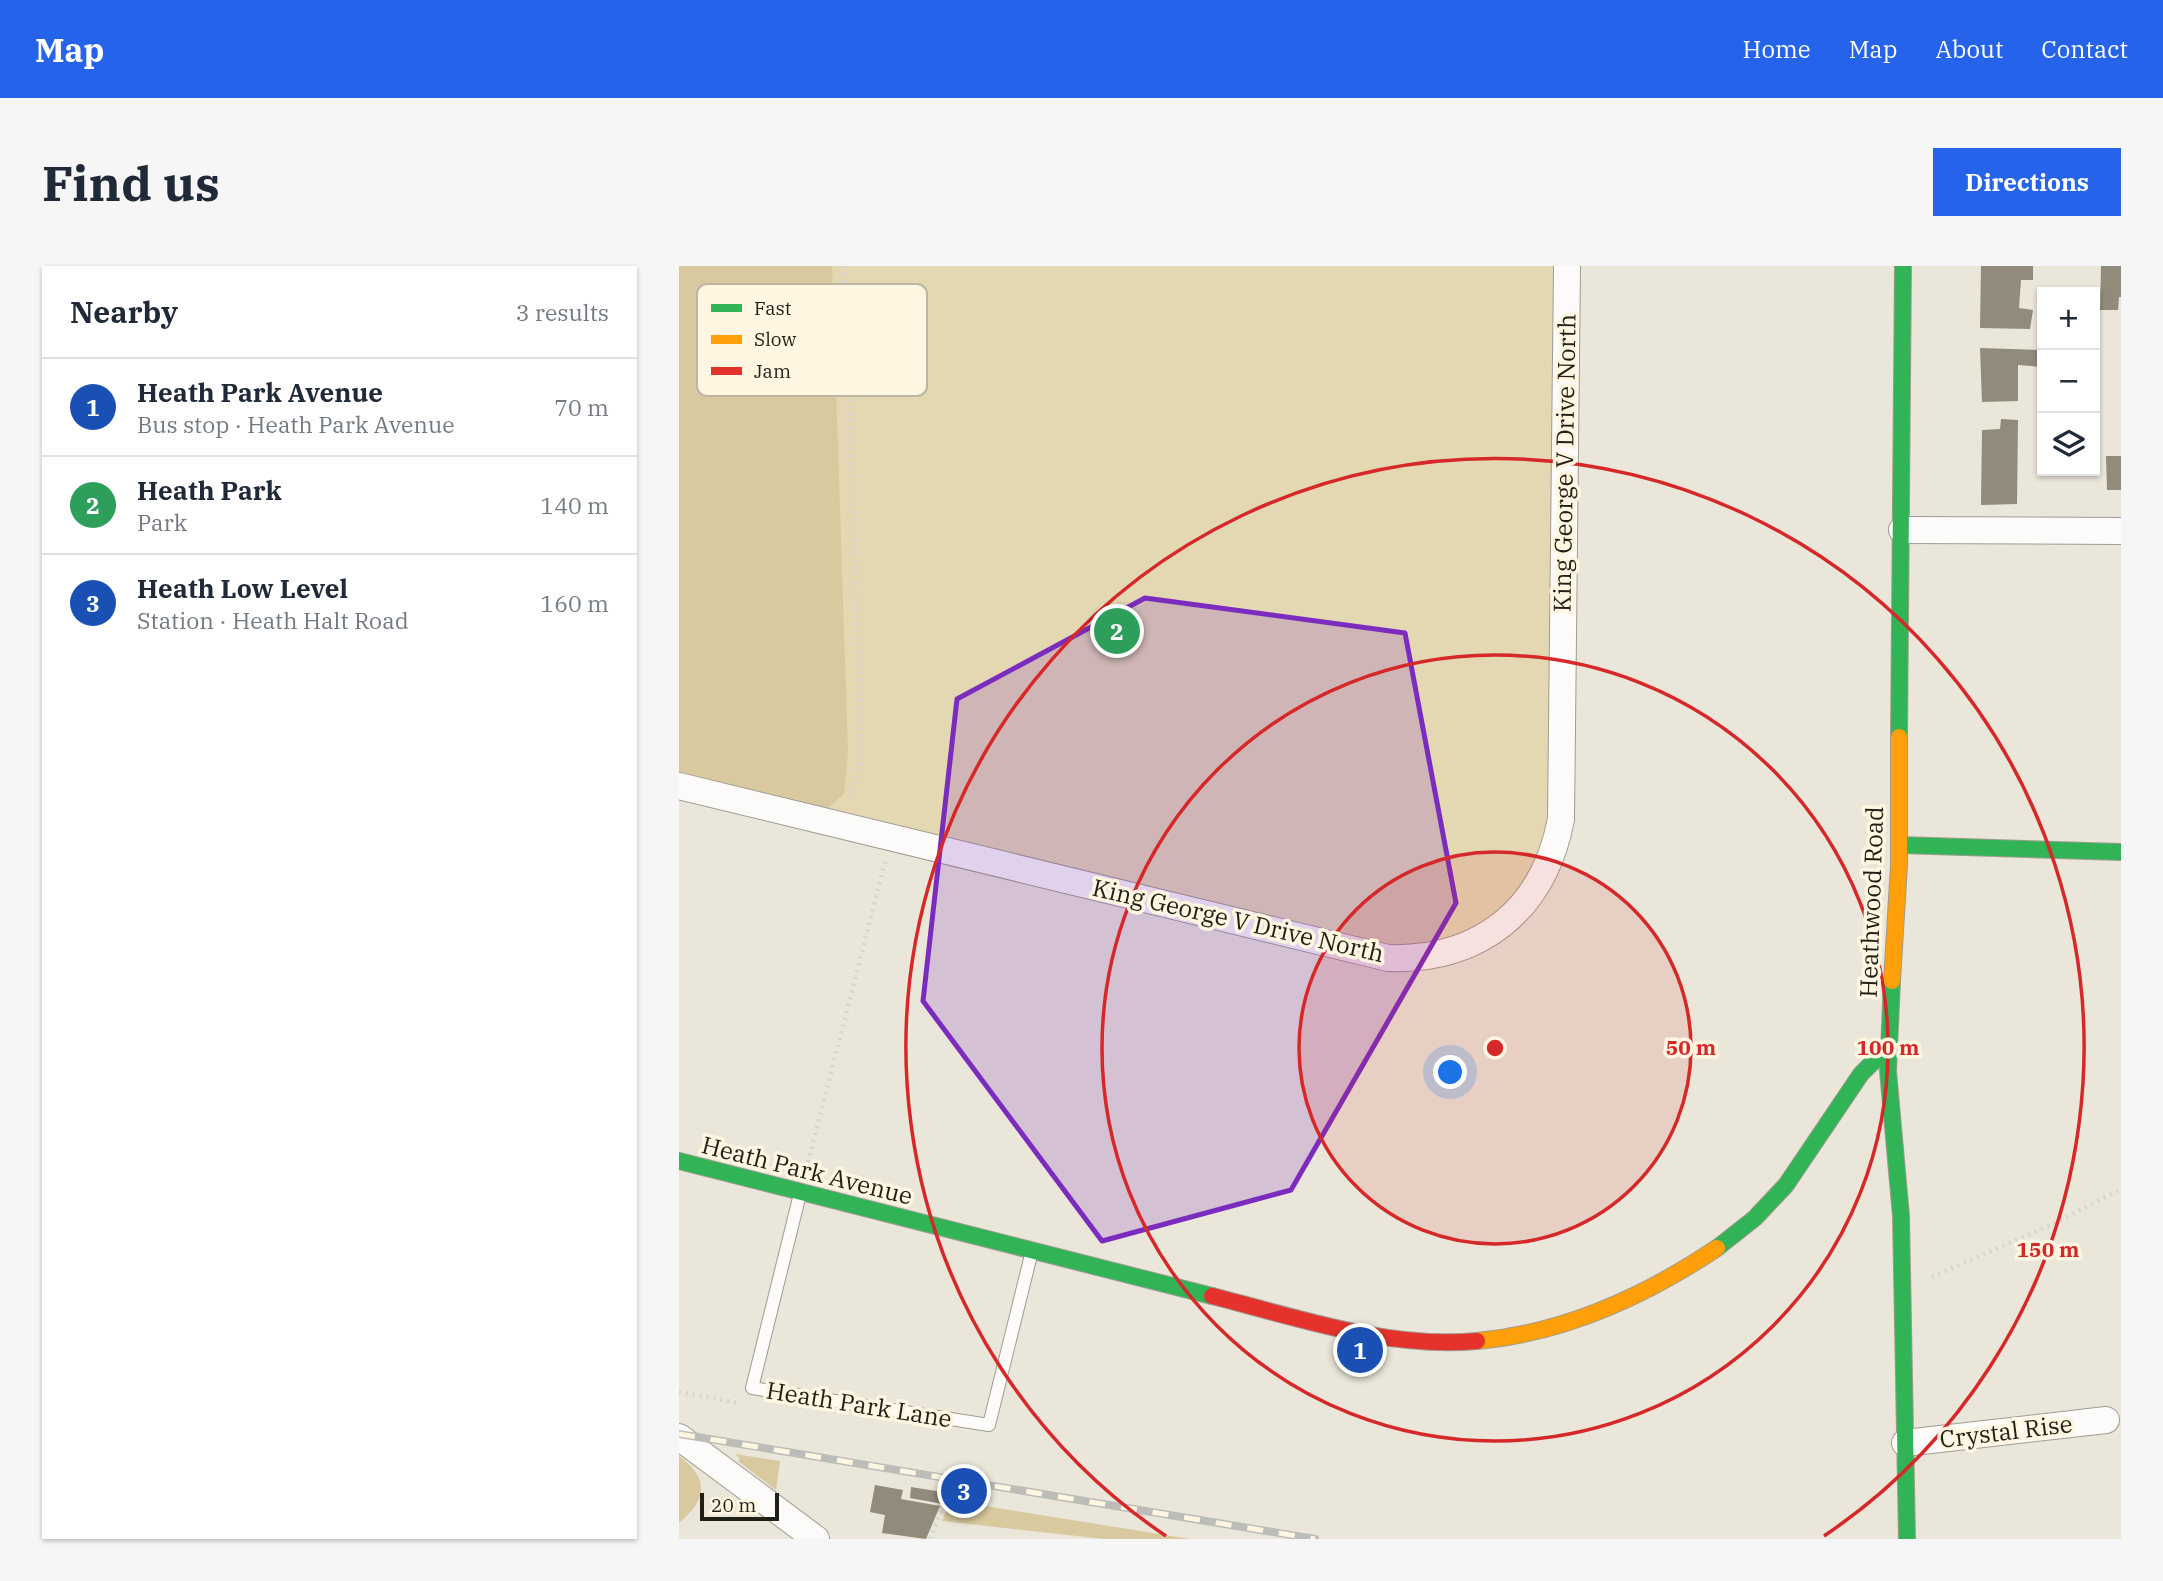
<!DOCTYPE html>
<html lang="en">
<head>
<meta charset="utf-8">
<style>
  body { margin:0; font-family:"IBM Plex Serif",serif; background:#f6f6f7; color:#1f2937 }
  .controls { position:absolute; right:21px; top:21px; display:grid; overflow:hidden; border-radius:0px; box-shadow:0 2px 5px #0004 }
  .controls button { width:63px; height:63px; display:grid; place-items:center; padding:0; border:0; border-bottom:2px solid #e0e1e3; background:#fff; color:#1f2937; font:35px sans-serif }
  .scale { position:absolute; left:21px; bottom:18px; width:79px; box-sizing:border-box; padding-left:7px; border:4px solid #221f17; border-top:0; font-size:19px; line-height:24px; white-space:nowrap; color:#221f17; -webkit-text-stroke:5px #fef6e0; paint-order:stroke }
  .you { position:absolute; left:772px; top:807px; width:24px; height:24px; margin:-18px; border:5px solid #fff; border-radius:50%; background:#1a73e8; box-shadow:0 0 0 10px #1a73e833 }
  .badge { display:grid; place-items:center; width:46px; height:46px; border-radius:50%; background:#2563eb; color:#fff; font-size:23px; font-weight:700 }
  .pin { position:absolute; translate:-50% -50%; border:4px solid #fff; box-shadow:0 2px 7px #0006 }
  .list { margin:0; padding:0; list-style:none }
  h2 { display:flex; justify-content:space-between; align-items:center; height:91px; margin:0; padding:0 28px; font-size:30px }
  h2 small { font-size:23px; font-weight:400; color:#747a83 }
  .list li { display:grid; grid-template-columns:46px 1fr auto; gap:21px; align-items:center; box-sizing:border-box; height:98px; padding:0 28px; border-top:2px solid #e0e1e3 }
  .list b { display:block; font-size:26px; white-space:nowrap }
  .list p { margin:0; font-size:23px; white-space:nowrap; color:#747a83 }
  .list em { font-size:23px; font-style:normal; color:#747a83 }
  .icon { flex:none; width:38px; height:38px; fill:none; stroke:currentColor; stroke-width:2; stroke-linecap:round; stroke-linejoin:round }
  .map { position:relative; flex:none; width:1442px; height:1273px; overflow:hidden; border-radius:0px }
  header { display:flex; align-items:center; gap:42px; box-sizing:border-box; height:98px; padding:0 35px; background:#2563eb; color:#fff }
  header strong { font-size:33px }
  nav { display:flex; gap:38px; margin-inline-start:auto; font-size:24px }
  .intro { display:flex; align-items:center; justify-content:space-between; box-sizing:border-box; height:168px; padding:0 42px }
  h1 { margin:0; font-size:49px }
  .button { padding:18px 32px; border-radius:0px; background:#2563eb; color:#fff; font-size:24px; font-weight:700 }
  main { display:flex; gap:42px; padding:0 42px }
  aside { flex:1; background:#fff; border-radius:0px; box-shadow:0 2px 5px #0004 }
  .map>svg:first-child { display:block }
  .green { fill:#e4d8b3 }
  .forest { fill:#d8c99e }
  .building { fill:#908b7b }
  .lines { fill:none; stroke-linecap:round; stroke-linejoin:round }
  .lane-casing { stroke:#9f9c92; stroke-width:14 }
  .street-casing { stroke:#9f9c92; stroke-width:28 }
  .fast-casing { stroke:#9f9c92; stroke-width:18 }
  .slow-casing { stroke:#9f9c92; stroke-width:18 }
  .jam-casing { stroke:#9f9c92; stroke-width:18 }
  .path { stroke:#d5d4d0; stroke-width:4.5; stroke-dasharray:2 5; stroke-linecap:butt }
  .lane { stroke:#fcfbf9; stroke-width:12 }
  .street { stroke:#fcfbf9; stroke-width:26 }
  .fast { stroke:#30b455; stroke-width:16 }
  .slow { stroke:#ff9f0a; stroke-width:16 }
  .jam { stroke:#e5322d; stroke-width:16 }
  .rail-casing { stroke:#bcbcb9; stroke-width:8 }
  .rail { stroke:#fef6e0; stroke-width:5; stroke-dasharray:16; stroke-linecap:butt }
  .marked { fill:#7b2cbf; fill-opacity:0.2; stroke:#7b2cbf; stroke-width:5; stroke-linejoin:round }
  .ring { fill:none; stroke:#d62828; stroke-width:3.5 }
  .labels { text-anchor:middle; stroke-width:7; stroke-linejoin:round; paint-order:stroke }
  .street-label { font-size:24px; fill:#221f17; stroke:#fef6e0 }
  .key { fill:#fef6e0; stroke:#bcb6a4; stroke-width:2 }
  .key-label { font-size:19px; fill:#221f17 }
  .centre { fill:#d62828; stroke:#fef6e0; stroke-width:3.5 }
  .ring-label { font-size:21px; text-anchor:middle; font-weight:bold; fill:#d62828; stroke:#fef6e0; stroke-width:7; stroke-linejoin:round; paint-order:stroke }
</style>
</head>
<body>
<header>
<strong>Map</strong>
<nav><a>Home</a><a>Map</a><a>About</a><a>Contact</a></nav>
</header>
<div class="intro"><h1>Find us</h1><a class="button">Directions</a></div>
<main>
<aside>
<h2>Nearby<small>3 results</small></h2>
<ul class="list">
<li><span class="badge" style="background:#1a4fb4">1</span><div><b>Heath Park Avenue</b><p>Bus stop · Heath Park Avenue</p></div><em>70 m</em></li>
<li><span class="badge" style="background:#2e9e5b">2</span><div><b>Heath Park</b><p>Park</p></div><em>140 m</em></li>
<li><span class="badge" style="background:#1a4fb4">3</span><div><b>Heath Low Level</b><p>Station · Heath Halt Road</p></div><em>160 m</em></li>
</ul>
</aside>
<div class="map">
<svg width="1442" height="1273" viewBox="0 0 1442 1273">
  <rect width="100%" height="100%" fill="#eae6d9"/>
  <path class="green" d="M0,0H881L875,546L850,619L796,668L723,686L0,513Z"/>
  <path class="forest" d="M0,0H153L169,485L165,528L151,540L148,546L0,510Z
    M56,1188L101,1195L97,1224L59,1195L61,1193Z
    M0,1190C31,1213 28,1233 0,1257Z
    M287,1237L511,1273H425L263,1255L267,1245L285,1248Z"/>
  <path class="building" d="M1302,0H1354V14H1342L1340,42L1354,44L1351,63L1301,62Z
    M1422,0H1442V31H1440L1439,44H1421Z
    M1301,82L1363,84V101L1339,99V135L1303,136Z
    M1322,153L1339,154L1338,238L1302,239L1303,164L1321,163Z
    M1427,190H1442V224H1428Z
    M196,1219L224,1224L222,1233L261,1240L247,1273L203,1267L206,1249L191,1246Z
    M232,1221L282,1229L280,1241L231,1232Z"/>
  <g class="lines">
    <g class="lane-casing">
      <path id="lane" d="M121,928L73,1122L310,1159L352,989"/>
    </g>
    <g class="street-casing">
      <path id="street" d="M1223,264L1442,265
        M0,520L709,692C801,695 865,644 882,553L888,0
        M0,1171L137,1273
        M1226,1177L1427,1154"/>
    </g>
    <g class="fast-casing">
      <path id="fast" d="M1220,471L1224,0
        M1221,579L1442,586
        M1213,715L1209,805L1222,950L1228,1273
        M0,895L533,1030
        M1038,982L1076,952L1107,919L1182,808L1193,797L1209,786"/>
    </g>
    <g class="slow-casing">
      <path id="slow" d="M1213,715L1220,599V471
        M798,1075C886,1067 965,1031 1038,982"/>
    </g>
    <g class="jam-casing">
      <path id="jam" d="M533,1030C620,1052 708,1083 798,1075"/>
    </g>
    <path class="path" d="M166,0L183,491L170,536
      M129,896L206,596
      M1253,1011L1370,960L1442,923
      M0,1126L60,1137
      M251,1273L264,1241L283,1245L285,1237"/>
    <use href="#lane" class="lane"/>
    <use href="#street" class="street"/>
    <use href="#fast" class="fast"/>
    <use href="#slow" class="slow"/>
    <use href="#jam" class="jam"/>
    <g class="rail-casing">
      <path id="rail" d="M0,1168L636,1273"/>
    </g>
    <use href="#rail" class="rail"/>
  </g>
  <path class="marked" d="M466,332L726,367L777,637L612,924L423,975L244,735L278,433Z"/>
  <circle cx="816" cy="782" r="196" fill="#d62828" fill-opacity=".12"/>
  <g class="ring">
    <circle cx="816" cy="782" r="196"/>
    <circle cx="816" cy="782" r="393"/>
    <path d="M487 1270A589 589 0 1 1 1145 1270"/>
  </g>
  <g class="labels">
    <g class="street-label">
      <text transform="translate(886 197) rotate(-89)" y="8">King George V Drive North</text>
      <text transform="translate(1193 636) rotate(-88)" y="8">Heathwood Road</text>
      <text transform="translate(559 655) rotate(13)" y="8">King George V Drive North</text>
      <text transform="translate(128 905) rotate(14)" y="8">Heath Park Avenue</text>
      <text transform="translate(180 1139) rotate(9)" y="8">Heath Park Lane</text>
      <text transform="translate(1327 1166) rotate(-7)" y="8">Crystal Rise</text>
    </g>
  </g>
  <rect x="18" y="18" width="230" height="112" rx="10" class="key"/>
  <rect x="32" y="38" width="31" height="8" fill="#30b455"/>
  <rect x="32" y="69" width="31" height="9" fill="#ff9f0a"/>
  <rect x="32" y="101" width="31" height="8" fill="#e5322d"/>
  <g class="key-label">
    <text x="75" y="49">Fast</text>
    <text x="75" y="80">Slow</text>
    <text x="75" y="112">Jam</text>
  </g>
  <circle cx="816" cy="782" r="10" class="centre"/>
  <g class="ring-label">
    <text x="1012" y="789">50 m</text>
    <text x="1209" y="789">100 m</text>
    <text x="1369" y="991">150 m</text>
  </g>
</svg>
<div class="controls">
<button>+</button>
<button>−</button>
<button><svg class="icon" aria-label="layers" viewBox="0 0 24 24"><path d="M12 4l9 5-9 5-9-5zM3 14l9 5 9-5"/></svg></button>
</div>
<div class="scale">20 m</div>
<div class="you"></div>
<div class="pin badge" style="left:681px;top:1084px;background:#1a4fb4">1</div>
<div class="pin badge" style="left:438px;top:365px;background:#2e9e5b">2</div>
<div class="pin badge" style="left:285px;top:1225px;background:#1a4fb4">3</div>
</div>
</main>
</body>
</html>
